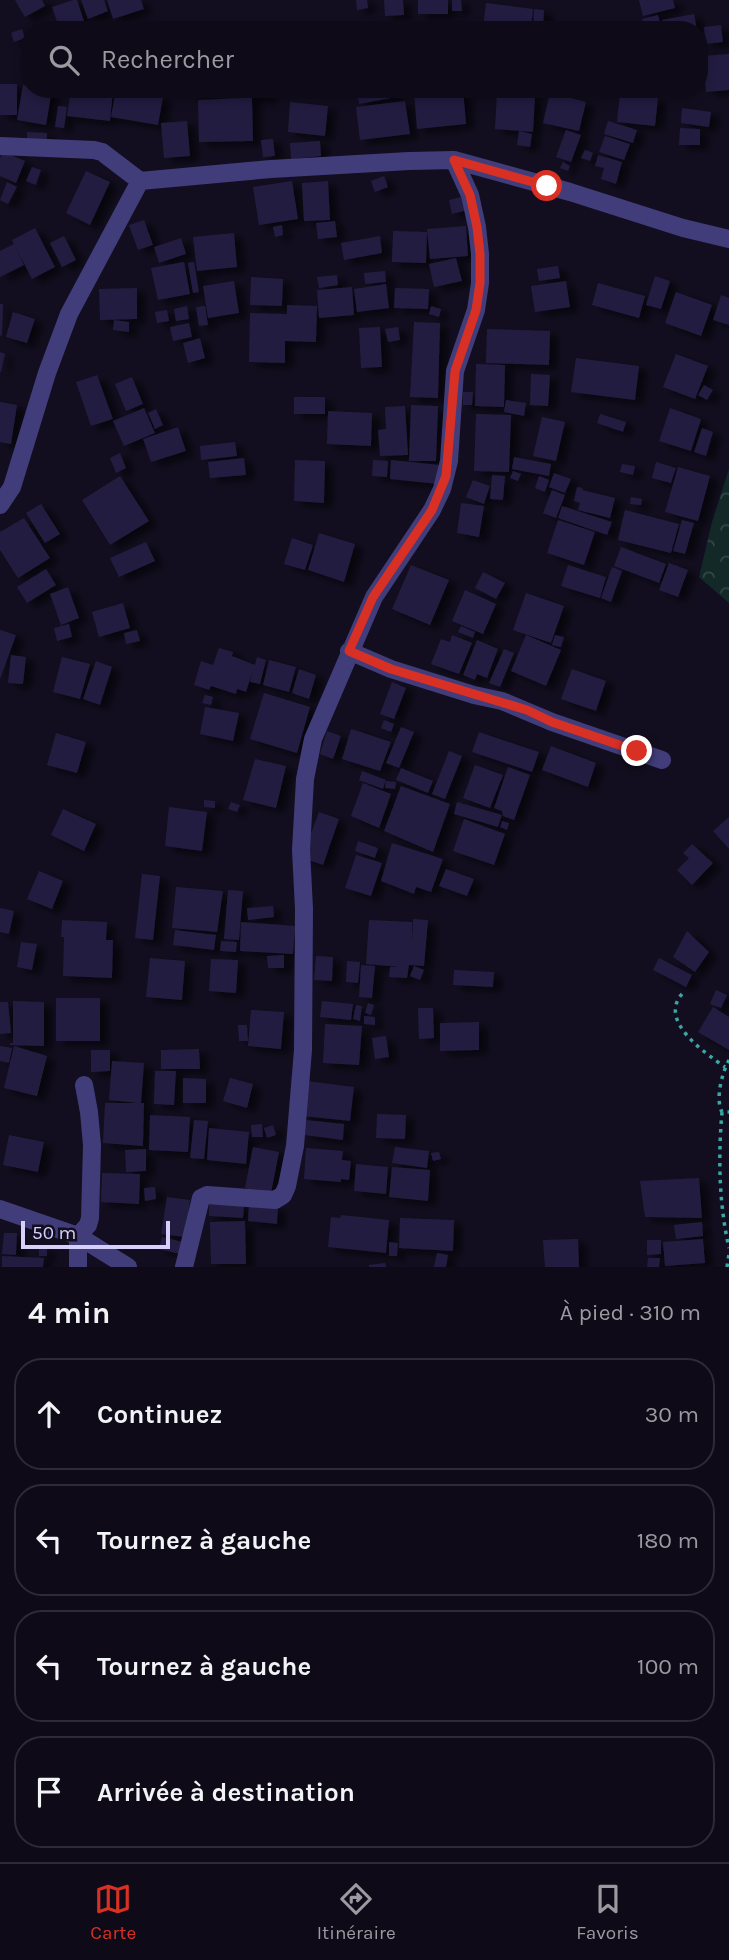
<!DOCTYPE html>
<html lang="fr">
<head>
<meta charset="utf-8">
<style>
  body { margin:0; font-family:Karla,sans-serif; background:#171320; color:#f1f3f6 }
  .scale { position:absolute; left:21px; bottom:18px; width:149px; box-sizing:border-box; padding-left:7px; border:4px solid #d6d0fb; border-top:0; font-size:19px; line-height:24px; white-space:nowrap; color:#d6d0fb; -webkit-text-stroke:5px #120e1f; paint-order:stroke }
  .stop { position:absolute; width:21px; height:21px; margin:-16px; border:5px solid #d93025; border-radius:50%; background:#fff }
  .stop.end { background:#d93025; border-color:#fff; box-shadow:0 2px 7px #0008 }
  .list { margin:0; padding:0; list-style:none }
  h2 { display:flex; justify-content:space-between; align-items:center; height:91px; margin:0; padding:0 28px; font-size:30px }
  h2 small { font-size:23px; font-weight:400; color:#9b9aa1 }
  .list li { display:grid; grid-template-columns:46px 1fr auto; gap:21px; align-items:center; box-sizing:border-box; height:112px; margin:0 14px 14px; padding:0 14px; border:2px solid #2e2b36; border-radius:28px }
  .list b { display:block; font-size:26px; white-space:nowrap }
  .list em { font-size:23px; font-style:normal; color:#9b9aa1 }
  .icon { flex:none; width:38px; height:38px; fill:none; stroke:currentColor; stroke-width:2; stroke-linecap:round; stroke-linejoin:round }
  .map { position:relative; flex:none; width:729px; height:1267px; overflow:hidden }
  .search { position:absolute; background:#0e0a17; box-shadow:0 4px 10px #0003; left:21px; right:21px; top:21px; height:77px; display:flex; align-items:center; gap:18px; box-sizing:border-box; padding:0 24px; border-radius:28px; color:#9b9aa1; font-size:26px }
  .sheet { height:595px; background:#0e0a17 }
  nav { display:flex; justify-content:space-around; align-items:center; box-sizing:border-box; height:98px; border-top:2px solid #2e2b36; background:#0e0a17; font-size:19px; color:#9b9aa1 }
  nav a { display:grid; justify-items:center; gap:4px }
  nav .on { color:#d93025 }
  .map>svg:first-child { display:block }
  .forest { fill:url(#forest-crowns) }
  .building { fill:#241c3f; filter:url(#shadow) }
  .lines { fill:none; stroke-linecap:round; stroke-linejoin:round }
  .path { stroke:#37a8a4; stroke-width:3.5; stroke-dasharray:3.5 5; stroke-linecap:butt }
  .street { stroke:#413d7a; stroke-width:18 }
  .route { stroke:#d93025; stroke-width:9 }
</style>
</head>
<body>
<div class="map">
<svg width="729" height="1267" viewBox="0 0 729 1267">
  <defs>
    <pattern id="forest-crowns" width="20" height="18" patternUnits="userSpaceOnUse" patternTransform="scale(1.75)"><rect width="20" height="18" fill="#122928"/><path d="M2 6a3 3 0 1 1 6 0M12 15a3 3 0 1 1 6 0" fill="none" stroke="#344748"/></pattern>
    <filter id="shadow"><feDropShadow dx="8" dy="4.5" stdDeviation="3.5" flood-color="#0009"/></filter>
  </defs>
  <rect width="100%" height="100%" fill="#120e1f"/>
  <path class="forest" d="M729,469V603L699,577L712,522Z"/>
  <path class="building" d="M15,0H42L45,6L25,17Z
    M73,0H77L87,30H60L52,7Z
    M81,0H104L108,11L88,19Z
    M107,0H141L144,9L113,19Z
    M356,0H367L368,8L357,10Z
    M384,0H403L404,15L385,16Z
    M418,0H448V14H418Z
    M452,0H461L462,11H452Z
    M639,0H673L675,8L643,16Z
    M486,3L533,9L531,30L483,28Z
    M534,9L544,10L543,30H533Z
    M694,14L697,30H664L662,20Z
    M658,15L662,30H645L642,19Z
    M398,24V30H367V28Z
    M721,25L723,42L706,44L704,27Z
    M22,29L25,38L14,42L11,33Z
    M729,54V90L706,92L703,56Z
    M699,63L704,83H699Z
    M0,84H17V115H0Z
    M23,85L30,86V89H52L46,125L17,120Z
    M71,89L113,91L110,121L67,116Z
    M116,89L163,97L158,125L111,117Z
    M190,89H213L214,94L191,98Z
    M237,89H269L268,98H252L253,141L199,142L198,100L245,98H237Z
    M357,89H395L397,97L359,104Z
    M438,89H463L466,124L417,129L414,91Z
    M522,89H536L535,94L522,93Z
    M497,93L535,96L533,132L495,129Z
    M550,93L586,102L579,131L543,123Z
    M620,94L658,98L655,126L617,122Z
    M405,101L410,134L360,140L356,107Z
    M290,102L328,106L325,136L288,132Z
    M58,106L67,107L64,128L55,127Z
    M682,108L711,112L709,127L681,123Z
    M187,121L190,156L164,158L161,123Z
    M608,121L637,130L633,143L604,134Z
    M680,128L700,129V145H679Z
    M566,130L581,135L571,162L556,157Z
    M519,131L532,134L530,147L517,145Z
    M27,132L47,133V141L27,140Z
    M605,136L630,144L624,160L599,152Z
    M273,139L275,156L263,157L261,140Z
    M320,141L321,156L291,159L290,143Z
    M585,150L593,153L590,161L581,158Z
    M3,152L25,161L16,183L0,176V158Z
    M598,155L622,162L616,184L601,179L604,168L595,166Z
    M563,162L570,166L568,171L560,168Z
    M32,167L41,170L36,185L26,181Z
    M86,171L110,182L90,225L66,213Z
    M384,176L388,187L375,192L371,181Z
    M292,181L298,219L259,225L253,187Z
    M328,181L330,220L304,221L302,183Z
    M7,182L17,187L8,204L0,200Z
    M465,196L468,210L452,214L449,200Z
    M144,220L153,245L138,250L129,225Z
    M335,221L337,237L318,239L316,223Z
    M282,225L283,235L275,237L273,227Z
    M466,226L468,256L430,259L427,229Z
    M35,228L55,267L32,279L15,246L24,265L0,277V251L14,244L12,240Z
    M393,231L427,232L426,263L392,262Z
    M234,233L237,267L197,271L193,237Z
    M64,236L76,260L62,267L50,243Z
    M380,236L382,253L344,260L341,243Z
    M181,238L186,254L159,263L154,247Z
    M456,258L462,281L434,287L429,264Z
    M184,262L190,294L158,300L151,268Z
    M194,262L199,292L193,293L188,263Z
    M558,266L560,278L539,281L537,269Z
    M385,271L386,282L365,284L364,273Z
    M337,275L338,285L319,288L317,277Z
    M655,276L670,281L661,309L646,305Z
    M251,277L283,279L282,306L250,305Z
    M234,281L239,313L208,318L203,286Z
    M566,281L570,307L535,312L531,286Z
    M598,283L645,296L639,318L592,305Z
    M386,284L389,308L357,312L354,289Z
    M352,287L354,315L319,318L317,290Z
    M137,288V319L100,320L99,289Z
    M395,288L429,289L428,309L394,308Z
    M676,292L712,305L701,336L665,323Z
    M721,295L729,298V325L713,320Z
    M0,304H3L2,336L0,335Z
    M287,305L317,306L316,342L285,341V363L249,362L250,313L287,314Z
    M187,306L189,319L176,321L174,309Z
    M205,306L208,325L199,326L196,307Z
    M431,306L441,309L439,317L429,314Z
    M167,310L169,321L157,323L155,312Z
    M13,312L35,319L27,343L6,337Z
    M114,320L129,322V332L113,330Z
    M414,322L440,323L438,398L410,397Z
    M189,323L192,337L173,341L170,327Z
    M380,327L382,367L361,368L359,328Z
    M398,327L400,340L388,342L385,329Z
    M487,329L550,331L549,365L486,363Z
    M200,338L205,358L188,363L183,343Z
    M0,352L5,354L1,372H0Z
    M676,354L708,366L695,399L663,387Z
    M576,358L639,366L635,400L571,392Z
    M476,364L505,365L504,407L475,406Z
    M531,374L550,375L548,406L530,405Z
    M97,375L113,419L91,426L76,382Z
    M132,377L143,404L126,411L115,384Z
    M704,385L713,390L707,400L698,395Z
    M463,392H473L472,405H463Z
    M294,397H325V414H294Z
    M506,400L526,403L524,416L504,412Z
    M0,402L17,405L11,444L0,442Z
    M411,405L438,406L436,461H409Z
    M405,406L408,455L380,456L378,430L386,429L385,407Z
    M144,408L155,433L124,446L113,421Z
    M670,408L701,419L691,451L659,441Z
    M156,409L163,425L155,429L148,413Z
    M328,411L372,413L371,446L327,444Z
    M476,414L511,415L509,472L474,471Z
    M600,414L626,422L623,432L597,423Z
    M542,417L565,422L556,461L533,456Z
    M178,427L186,451L151,462L143,439Z
    M702,428L713,432L706,456L694,452Z
    M235,442L237,456L201,460L200,446Z
    M120,453L126,468L116,473L110,458Z
    M514,457L551,464L549,476L512,469Z
    M244,458L246,475L210,478L208,462Z
    M295,460L325,461L324,503L294,501Z
    M373,460L388,461L387,477L372,476Z
    M391,460L440,465L438,484L390,479Z
    M656,462L676,468L671,483L652,478Z
    M622,464L635,466L633,475L620,472Z
    M678,467L710,476L698,521L665,512Z
    M513,471L521,474L518,481L510,478Z
    M554,473L571,479L565,493L549,487Z
    M492,475L505,476L503,500L490,499Z
    M120,476L149,521L110,545L82,500Z
    M539,476L549,480L545,492L535,488Z
    M473,480L490,486L484,504L466,497Z
    M577,487L583,488L582,490L615,498L610,518L578,510L580,503L574,501Z
    M552,490L565,495L556,518L543,513Z
    M631,497L642,499L641,505L630,504Z
    M461,503L484,506L479,537L457,533Z
    M41,504L60,534L45,543L26,513Z
    M562,506L612,522L607,535L558,518Z
    M625,510L679,524L671,553L618,540Z
    M24,518L50,558L18,578L0,550V532Z
    M558,520L595,532L584,565L547,553Z
    M682,520L694,523L685,554L673,551Z
    M319,533L355,544L344,582L308,570Z
    M292,538L313,545L305,570L284,564Z
    M146,542L155,561L119,577L110,558Z
    M621,547L666,564L659,583L614,566Z
    M669,563L688,570L678,597L659,590Z
    M411,565L449,580L430,625L392,609Z
    M568,565L606,577L600,598L561,586Z
    M612,567L622,571L611,602L601,598Z
    M46,569L56,585L27,603L17,587Z
    M483,572L505,583L496,599L475,588Z
    M68,587L79,618L61,625L50,594Z
    M465,590L496,604L483,634L452,621Z
    M526,593L564,606L551,643L513,630Z
    M123,603L130,628L99,637L92,612Z
    M69,624L72,637L57,641L54,628Z
    M461,626L475,632L473,638L458,632Z
    M0,630L16,635L0,679Z
    M137,630L140,641L126,644L124,633Z
    M452,635L472,643L459,674L431,664L441,639L450,642Z
    M526,635L561,650L546,686L511,671Z
    M555,635L564,637L561,647L552,645Z
    M477,640L498,649L487,678L477,674L475,680L463,675Z
    M219,648L233,652L232,656L255,665L257,657L266,660L260,684L250,682L252,673L246,692L237,689L236,694L211,686L209,690L194,685L201,661L213,665Z
    M504,649L514,653L500,687L489,683Z
    M11,655L26,657L23,684L8,683Z
    M62,657L90,664L80,699L53,692Z
    M269,660L296,667L289,692L263,685Z
    M96,661L112,667L100,705L83,699Z
    M299,669L316,675L309,699L292,693Z
    M572,669L606,681L596,711L561,699Z
    M392,682L406,688L394,719L380,714Z
    M264,693L310,707L297,753L250,739Z
    M205,695L213,697L211,705L202,703Z
    M205,707L239,713L233,741L200,734Z
    M384,720L394,724L391,732L381,728Z
    M401,727L414,732L399,768L386,763Z
    M351,729L391,742L380,771L342,759Z
    M327,731L341,736L333,759L320,754Z
    M479,732L539,752L532,772L472,752Z
    M56,733L86,742L77,773L47,765Z
    M551,746L596,763L588,787L542,770Z
    M449,751L462,756L445,799L432,794Z
    M255,759L286,766L276,808L243,800Z
    M475,765L503,775L490,808L463,798Z
    M508,767L530,775L514,820L503,816L502,811L494,808Z
    M401,768L433,781L428,793L396,780Z
    M362,771L386,780L383,789L359,780Z
    M386,781L396,782L395,789L385,788Z
    M363,783L391,794L379,828L351,816Z
    M401,786L450,804L433,852L384,831Z
    M204,800L215,801V808L204,807Z
    M231,802L240,805L237,812L228,809Z
    M457,802L502,815L498,827L454,814Z
    M169,807L207,812L202,851L165,846Z
    M63,809L96,824L84,851L51,835Z
    M319,812L339,819L323,865L302,858Z
    M729,817V849L713,831Z
    M464,819L505,834L494,865L453,851Z
    M502,821L509,823L507,830L500,827Z
    M358,841L378,848L375,858L355,851Z
    M392,843L443,859L431,892L416,887L414,894L381,881Z
    M692,844L713,863L692,885L677,870L689,858L683,853Z
    M356,855L382,863L371,896L345,888Z
    M446,869L474,879L467,896L439,886Z
    M39,871L63,881L52,909L27,899Z
    M142,874L160,876L153,940L135,938Z
    M176,887L223,891L217,932L172,928Z
    M228,890L243,891L239,940L224,939Z
    M273,906L274,917L248,920L247,908Z
    M0,908L14,911L9,934L0,932Z
    M413,919L428,920L424,966L409,965L407,978L389,977L390,967H400L366,964L369,920L412,922V942Z
    M62,920L107,922L106,940H113L112,978L63,976L64,937H61Z
    M241,922L295,926L293,954L240,951Z
    M175,930L216,935L214,950L173,945Z
    M687,931L709,952L695,972L673,957Z
    M221,941L237,942L236,952L220,951Z
    M21,942L37,944L32,970L17,967Z
    M284,955V968H268L267,956Z
    M316,956L333,957L332,981L314,980Z
    M150,958L185,961L182,1000L146,997Z
    M659,958L692,975L686,987L653,970Z
    M211,959L238,960L236,993L209,991Z
    M347,961L360,962L358,983L346,982Z
    M361,965L375,966L372,998L359,997Z
    M414,966L424,970L420,980L410,976Z
    M454,970L494,972L493,987L453,985Z
    M716,990L727,995L721,1008L710,1004Z
    M56,998H100V1041H56Z
    M13,1001L44,1002V1046L10,1045V1043H13Z
    M322,1001L353,1004L351,1020L320,1017Z
    M0,1002H8L11,1033L0,1034Z
    M368,1003L374,1005L371,1015L365,1013Z
    M356,1005L362,1006L360,1021L353,1019Z
    M713,1007L729,1017V1050L698,1032Z
    M418,1008H433L434,1038L419,1039Z
    M251,1010L284,1012L281,1049L248,1046Z
    M364,1016L375,1017V1025L364,1024Z
    M479,1022V1050L440,1051V1023Z
    M325,1024L362,1026L359,1065L323,1063Z
    M238,1025H247L248,1041H239Z
    M386,1036L389,1057L375,1059L372,1038Z
    M0,1046L12,1048L9,1063L0,1061Z
    M14,1046L47,1056L37,1096L4,1088Z
    M199,1049L200,1069H161V1050Z
    M91,1050H110V1071L91,1072Z
    M112,1061L144,1063L141,1103H144L143,1146L103,1143L105,1103H138L109,1100Z
    M155,1071H176L174,1105L154,1104Z
    M183,1078L206,1079V1103H183Z
    M230,1078L253,1084L247,1108L223,1101Z
    M307,1081L354,1087L350,1121L303,1116Z
    M377,1114L406,1115L405,1139L376,1138Z
    M150,1115L190,1117L188,1152L149,1150Z
    M194,1120L208,1121L204,1159L190,1158Z
    M306,1120L344,1124L343,1140L304,1135Z
    M262,1124L263,1137H252L251,1125Z
    M273,1125L276,1135L267,1138L264,1128Z
    M209,1128L249,1132L246,1164L207,1160Z
    M9,1135L44,1142L38,1172L3,1165Z
    M253,1147L279,1152L271,1193L245,1188Z
    M395,1147L429,1151L427,1168L392,1163Z
    M306,1148L343,1151L342,1160L351,1161L349,1180L341,1179V1182L304,1179Z
    M146,1149V1171L126,1172L125,1150Z
    M439,1152L441,1159L433,1161L431,1153Z
    M356,1164L388,1167L386,1194L354,1191Z
    M392,1167L430,1170L428,1201L389,1197Z
    M102,1173L140,1174L139,1204L101,1202Z
    M699,1178L702,1218L645,1217L640,1181Z
    M155,1187L156,1199L145,1201L144,1188Z
    M167,1197L190,1200L185,1237L161,1234Z
    M209,1203L244,1204L243,1218L209,1216Z
    M249,1204L278,1207L277,1224L248,1221Z
    M341,1215L389,1220L386,1253L328,1247L331,1217L340,1218Z
    M400,1218L454,1220L453,1251L399,1248Z
    M245,1221L246,1264H211L210,1222Z
    M702,1222L703,1236L676,1239L674,1225Z
    M4,1233H17L16,1255L2,1254Z
    M162,1237L187,1243L184,1255L159,1249Z
    M578,1239L579,1267H545L543,1240Z
    M703,1239L705,1263L665,1266L663,1242Z
    M647,1240H661V1254L647,1255Z
    M389,1242L398,1243L397,1256H389Z
    M39,1247H47V1256H39Z
    M437,1253L448,1255L446,1267H434Z
    M2,1256L44,1258L43,1267H2Z
    M648,1258H660L659,1267H647Z
    M385,1263L386,1267H369V1265Z"/>
  <g class="lines">
    <path class="path" d="M682,994C658,1021 705,1053 725,1067
      M729,1060C722,1073 715,1099 722,1112H729
      M722,1112C718,1158 719,1204 729,1248
      M727,1267L729,1254"/>
    <path class="street" d="M0,146L94,150L102,152L140,181
      M0,505L12,487L47,373L69,314L140,181L271,169L409,161L454,160L570,192L683,228L729,239
      M349,651L391,669L474,695L502,701L552,722L662,760
      M0,1209L78,1236L128,1267
      M78,1267V1236L88,1225L90,1218L92,1145L89,1112L84,1085
      M184,1267L201,1198L207,1195L275,1200L283,1195L287,1186L295,1146L303,1050L304,909L301,850L305,779L313,739L374,597L432,510L442,489L449,461L455,371L476,310L480,283V254L477,227L470,195L454,160"/>
  </g>
  <g class="lines">
    <path class="route" d="M547,186L454,160L470,195L477,227L480,254V283L476,310L455,371L446,476L432,510L373,597L349,651L391,669L527,710L552,722L637,751"/>
  </g>
</svg>
<div class="scale">50 m</div>
<div class="stop" style="left:547px;top:186px"></div>
<div class="stop end" style="left:637px;top:751px"></div>
<div class="search"><svg class="icon" aria-label="search" viewBox="0 0 24 24"><circle cx="10" cy="10" r="6"/><path d="M15 15l6 6"/></svg>Rechercher</div>
</div>
<section class="sheet">
<h2>4 min<small>À pied · 310 m</small></h2>
<ul class="list">
<li><svg class="icon" aria-label="ahead" viewBox="0 0 24 24"><path d="M12 20V5M6 11l6-6 6 6"/></svg><div><b>Continuez</b></div><em>30 m</em></li>
<li><svg class="icon" aria-label="left" viewBox="0 0 24 24"><path d="M17 20v-9H6M10 6l-5 5 5 5"/></svg><div><b>Tournez à gauche</b></div><em>180 m</em></li>
<li><svg class="icon" aria-label="left" viewBox="0 0 24 24"><path d="M17 20v-9H6M10 6l-5 5 5 5"/></svg><div><b>Tournez à gauche</b></div><em>100 m</em></li>
<li><svg class="icon" aria-label="arrive" viewBox="0 0 24 24"><path d="M6 21V4h12l-3 4 3 4H6"/></svg><div><b>Arrivée à destination</b></div></li>
</ul>
</section>
<nav>
<a class="on"><svg class="icon" aria-label="map" viewBox="0 0 24 24"><path d="M3 6l6-2 6 2 6-2v14l-6 2-6-2-6 2zM9 4v14M15 6v14"/></svg>Carte</a>
<a><svg class="icon" aria-label="directions" viewBox="0 0 24 24"><path d="M12 3l9 9-9 9-9-9zM9 14v-3h6M13 9l2 2-2 2"/></svg>Itinéraire</a>
<a><svg class="icon" aria-label="saved" viewBox="0 0 24 24"><path d="M7 4h10v16l-5-4-5 4z"/></svg>Favoris</a>
</nav>
</body>
</html>
